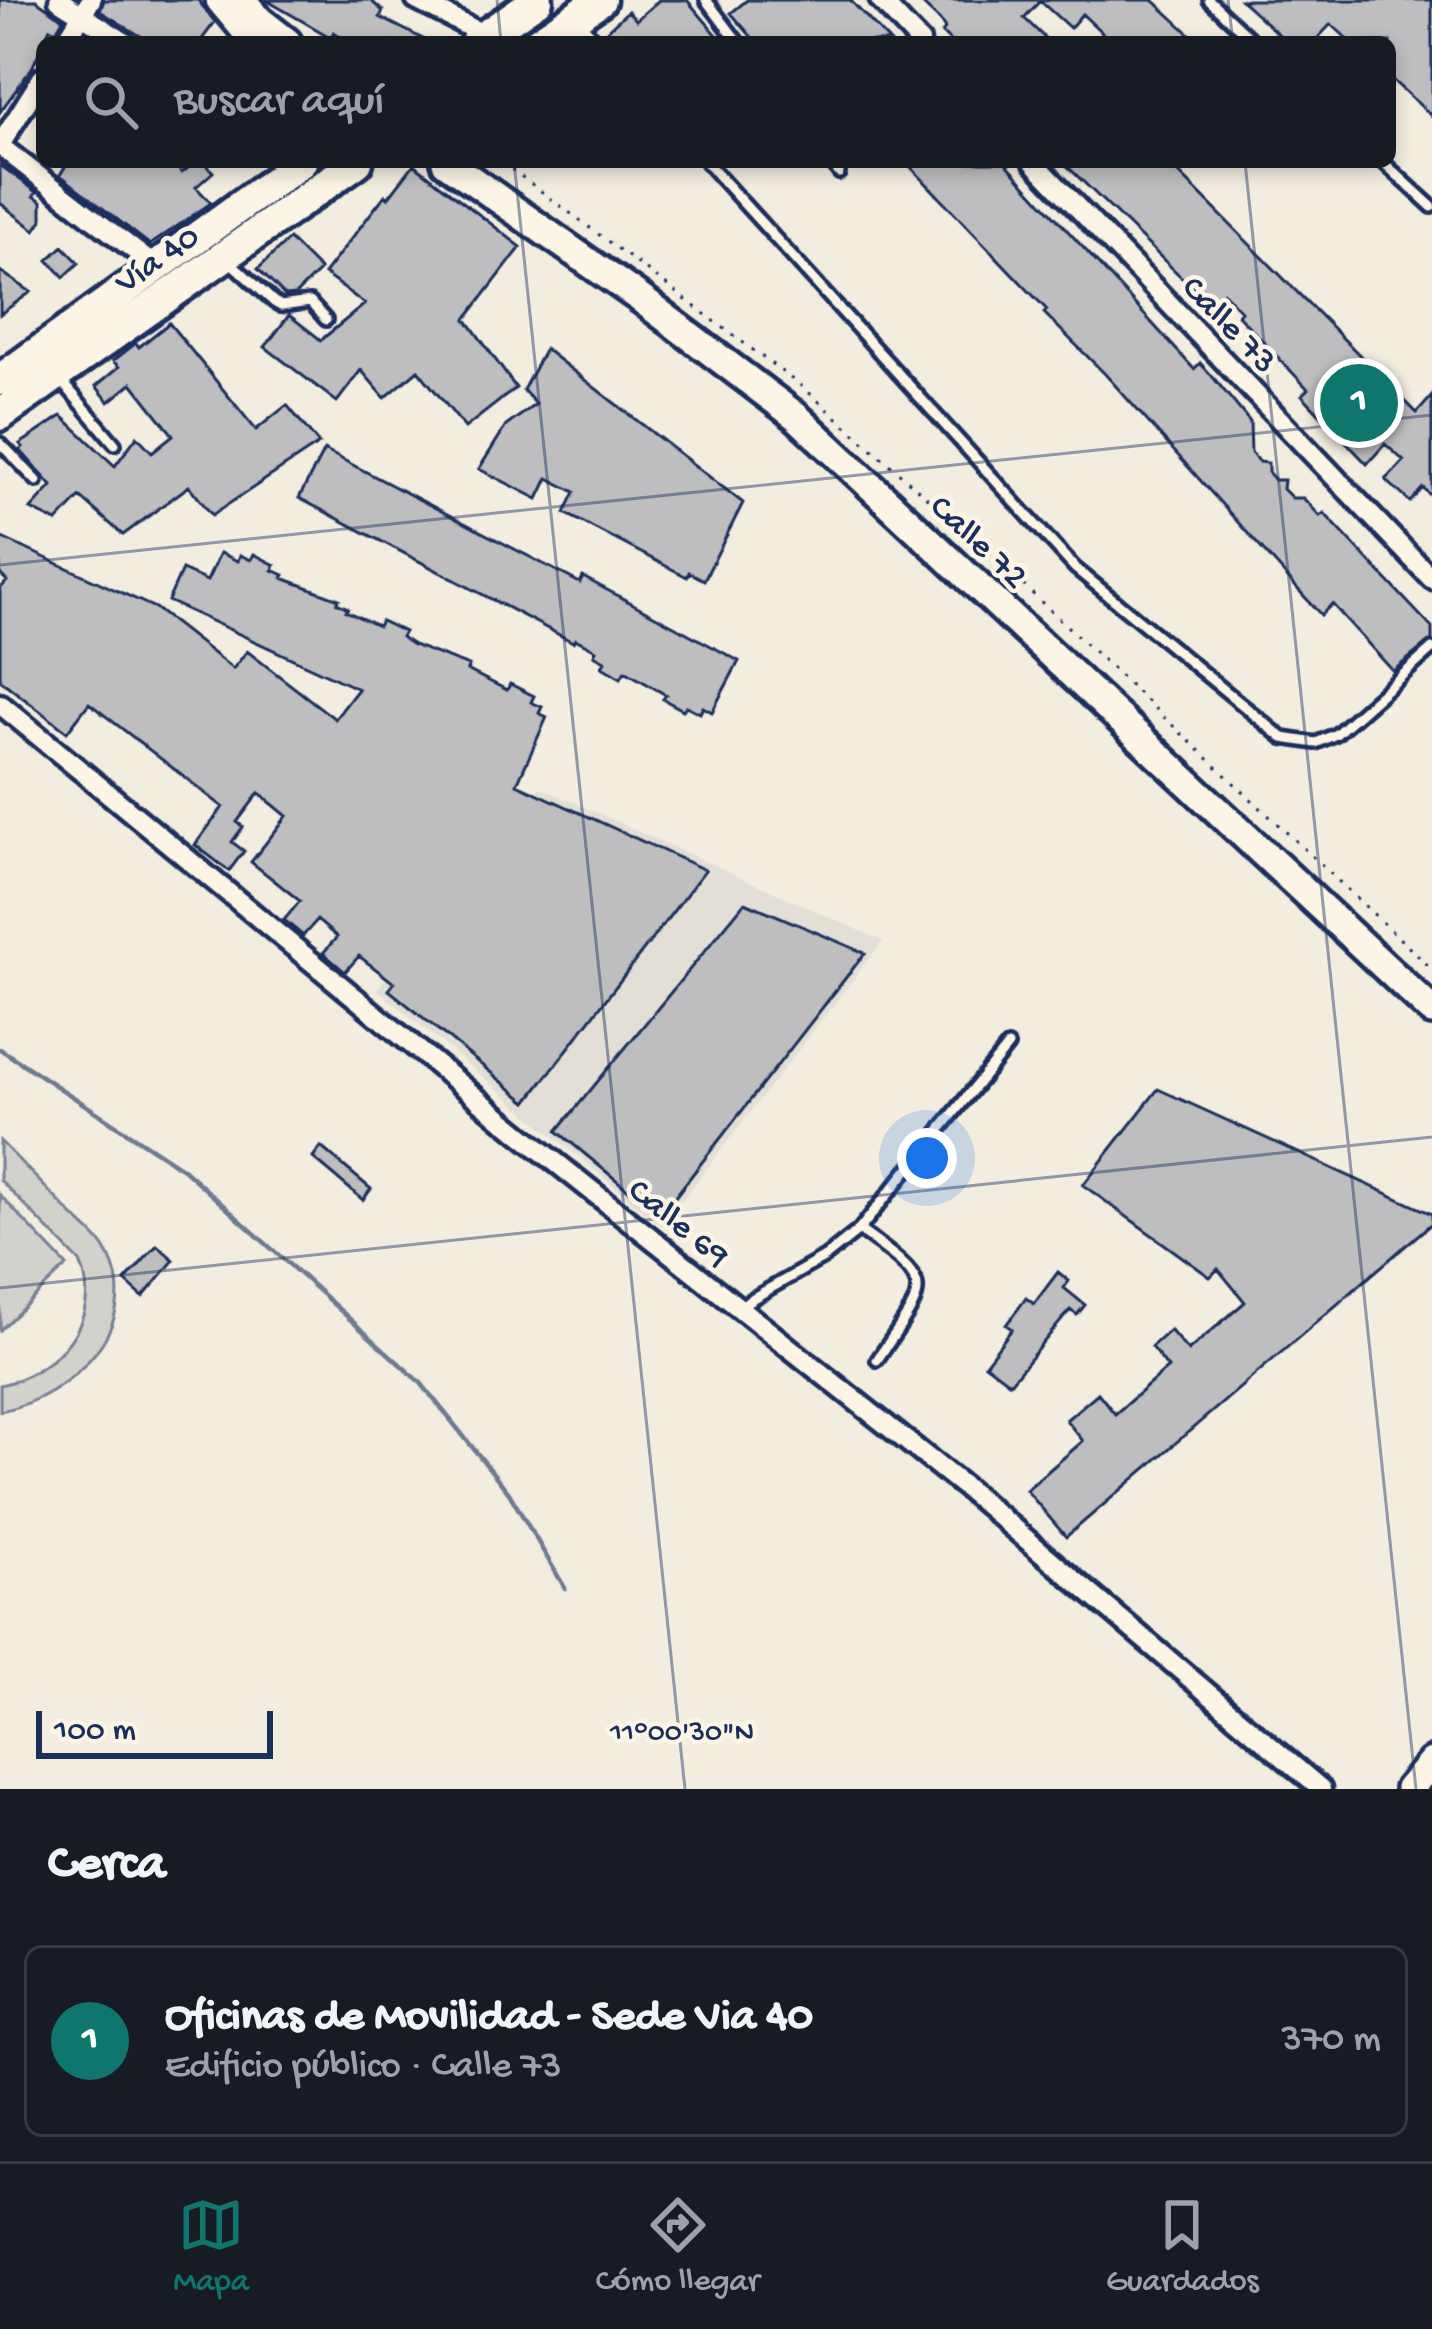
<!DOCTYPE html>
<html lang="es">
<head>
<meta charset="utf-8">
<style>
  body { margin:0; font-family:"Gochi Hand",sans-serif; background:#242831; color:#f1f3f6 }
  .scale { position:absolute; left:36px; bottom:30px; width:237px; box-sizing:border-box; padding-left:12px; border:6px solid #1b2f5e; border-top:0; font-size:33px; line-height:42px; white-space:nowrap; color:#1b2f5e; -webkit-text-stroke:9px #fcf5e5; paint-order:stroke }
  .you { position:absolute; left:927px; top:1158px; width:42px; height:42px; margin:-30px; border:9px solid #fff; border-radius:50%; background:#1a73e8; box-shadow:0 0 0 18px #1a73e833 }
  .badge { display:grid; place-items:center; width:78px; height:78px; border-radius:50%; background:#0f766e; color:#fff; font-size:39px; font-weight:700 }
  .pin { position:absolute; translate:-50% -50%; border:6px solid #fff; box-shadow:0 3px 12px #0006 }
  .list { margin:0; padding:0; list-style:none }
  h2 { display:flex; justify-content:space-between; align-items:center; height:156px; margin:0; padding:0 48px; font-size:51px }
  h2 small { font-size:39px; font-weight:400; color:#9ea1a6 }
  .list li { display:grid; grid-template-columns:78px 1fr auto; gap:36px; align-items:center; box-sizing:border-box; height:192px; margin:0 24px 24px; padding:0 24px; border:3px solid #363941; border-radius:18px }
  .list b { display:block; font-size:45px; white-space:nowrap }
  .list p { margin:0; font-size:39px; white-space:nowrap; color:#9ea1a6 }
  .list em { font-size:39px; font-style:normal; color:#9ea1a6 }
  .icon { flex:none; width:66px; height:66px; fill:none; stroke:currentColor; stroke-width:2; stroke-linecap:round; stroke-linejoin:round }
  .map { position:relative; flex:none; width:1432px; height:1789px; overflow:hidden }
  .search { position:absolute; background:#171b24; box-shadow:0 6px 18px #0003; left:36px; right:36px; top:36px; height:132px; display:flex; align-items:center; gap:30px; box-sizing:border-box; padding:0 42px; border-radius:18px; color:#9ea1a6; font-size:45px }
  .sheet { height:372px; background:#171b24 }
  nav { display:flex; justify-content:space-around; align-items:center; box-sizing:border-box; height:168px; border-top:3px solid #363941; background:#171b24; font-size:33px; color:#9ea1a6 }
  nav a { display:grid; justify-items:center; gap:6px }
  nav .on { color:#0f766e }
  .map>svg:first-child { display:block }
  .built { fill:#e3dfd6 }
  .green { fill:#d3d1cc; stroke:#778095; stroke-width:3 }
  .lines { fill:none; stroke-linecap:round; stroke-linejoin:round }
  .stream { stroke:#707a91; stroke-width:4.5 }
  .building { fill:#bebec0; stroke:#1b2f5e; stroke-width:3 }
  .service-casing { stroke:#1b2f5e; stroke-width:18 }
  .minor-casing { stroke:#1b2f5e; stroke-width:27 }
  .secondary-casing { stroke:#1b2f5e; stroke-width:36 }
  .trunk-casing { stroke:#1b2f5e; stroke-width:39 }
  .path { stroke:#1b2f5e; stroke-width:3; stroke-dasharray:3 9; stroke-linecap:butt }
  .service { stroke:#fcf5e5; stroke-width:9 }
  .minor { stroke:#fcf5e5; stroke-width:18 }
  .secondary { stroke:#fcf5e5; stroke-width:27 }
  .trunk { stroke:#fcf5e5; stroke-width:30 }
  .ticks { fill:none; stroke:#1b2f5e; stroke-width:3; stroke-opacity:0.45 }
  .labels { text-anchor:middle; stroke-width:9; stroke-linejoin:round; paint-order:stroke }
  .street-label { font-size:36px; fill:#1b2f5e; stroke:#fcf5e5 }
  .ticks-label { font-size:30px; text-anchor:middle; fill:#1b2f5e; stroke:#fcf5e5; stroke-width:9; stroke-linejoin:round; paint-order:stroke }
</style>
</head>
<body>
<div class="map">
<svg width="1432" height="1789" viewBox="0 0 1432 1789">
  <rect width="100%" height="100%" fill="#f3ede0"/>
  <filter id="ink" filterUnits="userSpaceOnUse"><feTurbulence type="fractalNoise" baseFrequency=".00833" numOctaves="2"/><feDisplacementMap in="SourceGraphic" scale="24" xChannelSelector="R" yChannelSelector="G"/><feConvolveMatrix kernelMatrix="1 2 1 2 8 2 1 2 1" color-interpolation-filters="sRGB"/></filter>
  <g filter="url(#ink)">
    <path class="built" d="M540,787L883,941L662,1226L377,989Z"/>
    <path class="green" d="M0,1141C24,1165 48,1190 72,1215C83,1225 97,1236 105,1249C150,1323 68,1399 0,1411V1385C55,1373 105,1320 80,1262L0,1180Z
      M0,1195L67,1266L0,1330Z"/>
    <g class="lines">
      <path class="stream" d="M0,1049L183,1169L421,1383L509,1493L565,1588"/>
    </g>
    <path class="building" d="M0,0H36L63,19L56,31L50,28L32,68L0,112Z
      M104,0H198L215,22L200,42H150L100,11Z
      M266,0H370L383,11L380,17L429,42H349L334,32L330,37Z
      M659,0H687L723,42H610L603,34L628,11L636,20Z
      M747,0H850L890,42H756L731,13Z
      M918,0H1153L1191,35L1185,42H1112L1082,14L1070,28L1040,1L1024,18L1049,42H951L942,33L945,29L940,21Z
      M1241,0H1432V116L1390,78V42H1351L1331,24L1314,42H1287Z
      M68,162H172L182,173L195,162H204L213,172L196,187L211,203L150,245L60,175Z
      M906,162H1005L1194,369L1200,363L1212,376L1250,422L1251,453L1259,462L1268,463V472L1275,480H1284L1283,489L1292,498H1303L1320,516L1324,513L1432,628V640L1393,671L1332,604L1321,615L1105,374L1044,313L1047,310Z
      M1063,162H1168L1417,413L1432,396V497L1423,488L1410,502L1386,480L1404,461L1385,444L1367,464L1302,395L1308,389L1238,315L1241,311L1223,292L1210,305Z
      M414,164L521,247L466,319L516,388L465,428L418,370L385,398L361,370L337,402L265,347L289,315L321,340L365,304L324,274L385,195L388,198Z
      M0,165L37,192L34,196L42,201V220L35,230L0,203Z
      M289,239L320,270L295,295L285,296L258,269Z
      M63,246L79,263L64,277L48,260Z
      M0,271L31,292L0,314Z
      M169,323L256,430L287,405L319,444L212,515L189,486L123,535L80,497L57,522L31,509L52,486L20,450L23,447L20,444L62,416L115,466L137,436L152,452L173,435L132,383L109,402L96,386L119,367L113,361L136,343L139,347Z
      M545,349L743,503L704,580L689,572L687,577L565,513L575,492L548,478L538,499L479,469L506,426L536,404L523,390Z
      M324,450L580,583L583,577L739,661L712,712L703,707L700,713L686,706L683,710L663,699L666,695L625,671L621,678L602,667L605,661L594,655L596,650L575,639L573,642L299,498Z
      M0,537L155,608L233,669L247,651L335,719L358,689L168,601L182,570L207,581L220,553L238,561L240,555L251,560L254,554L275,565L273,570L284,575L283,578L339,599L337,603L348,608L346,611L378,626L381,621L404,632L401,637L413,645L469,666L467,670L507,690L510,684L534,696L531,702L542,707L539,713L547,717L517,784L705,870L527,1102L389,990L394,983L359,956L345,972L323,953L337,937L317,920L303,936L284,920L300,901L251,862L287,816L259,793L237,822L243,827L232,842L244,851L229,871L195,845L223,807L89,703L67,732L0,680V589L7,581L0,574Z
      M745,902L865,953L660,1216L557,1131Z
      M1158,1089L1432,1214V1223L1066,1537L1026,1490L1083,1441L1066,1420L1098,1393L1115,1414L1168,1368L1151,1347L1170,1330L1188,1351L1245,1302L1218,1269L1210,1277L1083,1185Z
      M321,1147L371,1189L363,1200L313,1158Z
      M157,1245L174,1260L143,1297L125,1281Z
      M1058,1272L1069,1281L1064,1288L1085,1305L1077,1315L1070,1310L1010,1383L985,1364L1012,1329L1006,1325L1026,1298L1034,1304Z"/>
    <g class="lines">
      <g class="service-casing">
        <path id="service" d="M706,0L738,42
          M1209,0L1254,42
          M577,19L597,42
          M706,162L1075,568L1283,738L1316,743L1336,734L1432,649
          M831,162L839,173
          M1383,162L1432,207
          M227,259L274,302L281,306L310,302L326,320
          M60,379L115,444
          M0,443L37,481
          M859,1230C938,1286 929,1283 877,1360
          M740,1309L748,1301L825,1257L859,1230L1008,1046"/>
      </g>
      <g class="minor-casing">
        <path id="minor" d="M59,0L124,42
          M416,0L485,35
          M880,0L920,42
          M65,42L91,0
          M0,145L42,78
          M0,146L156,267
          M1034,162L1432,579
          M0,704L519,1133L967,1489L1321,1789"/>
      </g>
      <g class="secondary-casing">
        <path id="secondary" d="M220,0L255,42
          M242,0L260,21L287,42
          M446,162L641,299L797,417L1432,1011
          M1409,1789L1432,1762"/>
      </g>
      <g class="trunk-casing">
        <path id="trunk" d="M476,42L537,0
          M538,42L600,0
          M0,380L301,162
          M0,415L357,162"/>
      </g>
      <path class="path" d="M502,162L805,389L987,551L1432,969"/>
      <use href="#service" class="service"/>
      <use href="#minor" class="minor"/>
      <use href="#secondary" class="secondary"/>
      <use href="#trunk" class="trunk"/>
    </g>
  </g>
  <path class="ticks" d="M497,0L501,42M1228,0L1233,42M514,162L685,1789M1245,162L1416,1789M0,565L1432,415M0,1288L1432,1137"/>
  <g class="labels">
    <g class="street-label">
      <text transform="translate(155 256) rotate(-35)" y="13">Vía 40</text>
      <text transform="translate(1232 322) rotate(46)" y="13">Calle 73</text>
      <text transform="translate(981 539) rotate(43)" y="13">Calle 72</text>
      <text transform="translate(681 1220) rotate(39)" y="13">Calle 69</text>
    </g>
  </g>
  <g class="ticks-label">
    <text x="682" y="1740">11°00'30"N</text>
  </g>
</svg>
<div class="scale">100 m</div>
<div class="you"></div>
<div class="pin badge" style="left:1359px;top:403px">1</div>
<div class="search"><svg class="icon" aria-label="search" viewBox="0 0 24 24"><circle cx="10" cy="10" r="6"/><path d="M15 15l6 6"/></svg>Buscar aquí</div>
</div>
<section class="sheet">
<h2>Cerca<small></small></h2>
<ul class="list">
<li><span class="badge">1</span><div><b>Oficinas de Movilidad - Sede Via 40</b><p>Edificio público · Calle 73</p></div><em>370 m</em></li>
</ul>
</section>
<nav>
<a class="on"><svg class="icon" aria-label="map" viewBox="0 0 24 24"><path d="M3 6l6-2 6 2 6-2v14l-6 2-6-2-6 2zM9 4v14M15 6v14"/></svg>Mapa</a>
<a><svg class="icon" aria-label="directions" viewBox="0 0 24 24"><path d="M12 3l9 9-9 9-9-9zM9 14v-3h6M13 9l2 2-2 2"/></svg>Cómo llegar</a>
<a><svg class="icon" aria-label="saved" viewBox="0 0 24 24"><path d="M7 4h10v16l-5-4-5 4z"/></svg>Guardados</a>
</nav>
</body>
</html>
